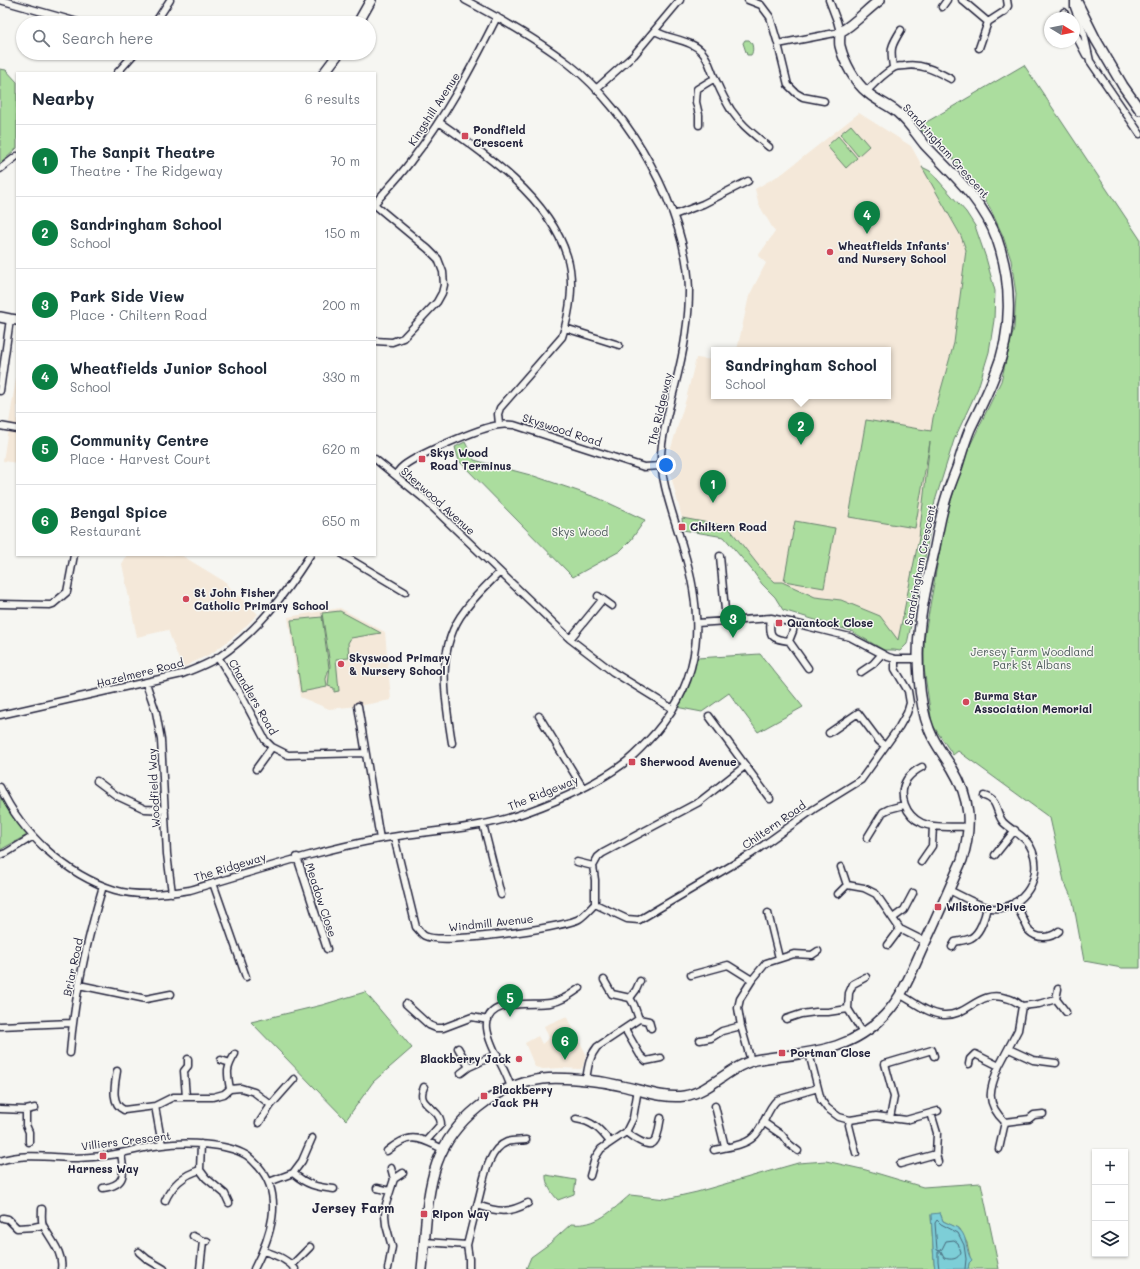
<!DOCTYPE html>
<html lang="en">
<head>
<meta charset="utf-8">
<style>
  body { margin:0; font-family:Mali,sans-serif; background:#f2f2f3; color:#1f2937 }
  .controls { position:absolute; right:12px; bottom:12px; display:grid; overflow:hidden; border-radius:0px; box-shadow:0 1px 3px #0004 }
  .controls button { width:36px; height:36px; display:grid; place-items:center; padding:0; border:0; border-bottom:1px solid #e0e1e3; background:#fff; color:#1f2937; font:20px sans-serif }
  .compass { position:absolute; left:1044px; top:12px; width:36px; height:36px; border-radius:50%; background:#fff; box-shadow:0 1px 3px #0004; rotate:100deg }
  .you { position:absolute; left:666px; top:465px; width:14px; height:14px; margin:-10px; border:3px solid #fff; border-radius:50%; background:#1a73e8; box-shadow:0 0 0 6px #1a73e833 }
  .badge { display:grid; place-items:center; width:26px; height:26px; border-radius:50%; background:#0b8043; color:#fff; font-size:13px; font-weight:700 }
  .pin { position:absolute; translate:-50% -33px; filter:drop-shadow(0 1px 2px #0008) }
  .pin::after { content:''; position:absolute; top:21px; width:14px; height:12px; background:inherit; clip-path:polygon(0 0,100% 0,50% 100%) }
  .popup { position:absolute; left:711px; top:347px; width:180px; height:52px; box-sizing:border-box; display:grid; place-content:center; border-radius:0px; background:#fff; filter:drop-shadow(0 1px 3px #0005); font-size:13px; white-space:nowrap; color:#747a83 }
  .popup b { font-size:15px; color:#1f2937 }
  .popup::after { content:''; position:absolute; left:50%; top:100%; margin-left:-8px; border:8px solid transparent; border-top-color:#fff }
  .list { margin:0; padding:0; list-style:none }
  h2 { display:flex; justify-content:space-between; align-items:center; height:52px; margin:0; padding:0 16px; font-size:17px }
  h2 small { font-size:13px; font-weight:400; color:#747a83 }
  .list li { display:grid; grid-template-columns:26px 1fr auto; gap:12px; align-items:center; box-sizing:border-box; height:72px; padding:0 16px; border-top:1px solid #e0e1e3 }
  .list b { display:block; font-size:15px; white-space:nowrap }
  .list p { margin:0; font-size:13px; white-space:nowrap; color:#747a83 }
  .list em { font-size:13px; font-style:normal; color:#747a83 }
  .icon { flex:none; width:22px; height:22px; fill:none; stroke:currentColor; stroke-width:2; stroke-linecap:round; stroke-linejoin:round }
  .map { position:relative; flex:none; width:1140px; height:1269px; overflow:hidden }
  .search { position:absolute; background:#fff; box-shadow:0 1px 3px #0004; left:16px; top:16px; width:360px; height:44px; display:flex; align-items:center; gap:10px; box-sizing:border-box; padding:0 14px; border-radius:22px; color:#747a83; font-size:15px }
  .panel { position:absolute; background:#fff; box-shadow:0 1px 3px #0004; left:16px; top:72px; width:360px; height:484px; border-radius:0px }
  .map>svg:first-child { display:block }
  .built { fill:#f4e8d9 }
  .green { fill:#abdd9e; stroke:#66806c }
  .water { fill:#7dced7; stroke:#598999 }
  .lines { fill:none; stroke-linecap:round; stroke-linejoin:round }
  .shore { stroke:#466779; stroke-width:1 }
  .street-casing { stroke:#22223b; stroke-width:9 }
  .secondary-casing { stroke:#22223b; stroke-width:12 }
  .street { stroke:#f6f6f2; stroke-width:6 }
  .secondary { stroke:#f6f6f2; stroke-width:9 }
  .poi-dot { fill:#d1495b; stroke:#f6f6f2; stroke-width:1.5 }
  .labels { text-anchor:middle; stroke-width:3; stroke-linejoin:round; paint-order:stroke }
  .street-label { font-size:11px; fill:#22223b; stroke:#f6f6f2 }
  .poi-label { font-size:11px; font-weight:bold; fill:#22223b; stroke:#f6f6f2; text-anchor:start }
  .park-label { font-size:11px; fill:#4b5a59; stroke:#f6f6f2 }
  .quarter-label { font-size:13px; font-weight:bold; fill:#22223b; stroke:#f6f6f2 }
</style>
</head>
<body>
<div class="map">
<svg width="1140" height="1269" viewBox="0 0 1140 1269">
  <rect width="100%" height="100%" fill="#f6f6f2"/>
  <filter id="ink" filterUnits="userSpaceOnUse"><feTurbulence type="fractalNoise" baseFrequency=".025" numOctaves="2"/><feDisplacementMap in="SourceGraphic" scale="8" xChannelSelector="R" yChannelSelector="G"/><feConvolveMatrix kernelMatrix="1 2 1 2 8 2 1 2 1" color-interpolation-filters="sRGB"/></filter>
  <g filter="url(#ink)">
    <path class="built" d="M859,113L911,146L961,236L966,250L954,343L933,418L919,538L898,641L851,605L841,600L815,597L782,582H775L762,570L729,528L682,518L667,461L686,399L696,358L714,360V396H888V350H737L749,296L766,263L758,256L775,232L759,205L755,189L783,173Z
      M17,372V463L3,461Z
      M127,555H181L227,583L226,584L258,614L240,632L212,653L182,668L168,630L137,637L122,564Z
      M340,608L385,632L391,700L358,706L329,709L300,697L288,617Z
      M567,1016L586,1054L583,1066L581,1069L560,1068L543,1069L535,1067L525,1043L538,1036L542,1044L549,1038L544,1026Z"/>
    <path class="green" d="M745,40H749C753,43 754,51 751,55H747L743,43Z
      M1024,65L1140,239V968H1122L1084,961L1073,901L1064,881L1050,818L958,751L953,755L932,724L924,668V640L945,520L965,456L1001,381L1014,328L1016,294L1011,260L1003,236L990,208L975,183L948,153L918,127Z
      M0,69L6,70L17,82V148L0,164Z
      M851,125L869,146L858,156L840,134Z
      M838,136L857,158L846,168L827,146Z
      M922,167L930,171L966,212L975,226L986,258L995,291L994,320L989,352L978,388L954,440L935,501L923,568L907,644L900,651L894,650H884L851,631L783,610L775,597L762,584L752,570L724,537L683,530L682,518L725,526L729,528L762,570L775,582H782L815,597L841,600L880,616L898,640L919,538L930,442L915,528L849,517L866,420L931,431L933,418L954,343L966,250L961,236Z
      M465,442L474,460L534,476L598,498L645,520L631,540L620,551L573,577L459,461L455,447Z
      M795,521L835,528L824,588L784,581Z
      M340,611L381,633L351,638L348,643L349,658L336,659L339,691L334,692V688L328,686L330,665L322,613Z
      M322,617L329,668L326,679L327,687L301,692L291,620Z
      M760,654L803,707L758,732L729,693L702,712L676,707L697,658Z
      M0,794L27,835L0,850Z
      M365,992L412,1048L373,1082L346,1120L251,1022L322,1005Z
      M826,1161L866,1170L923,1187L981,1183L999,1269H968L970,1257L967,1243L960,1229L943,1221L940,1213L931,1215L934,1262L935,1269H526L531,1257L549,1244L571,1224C597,1227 611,1211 630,1195L666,1199L697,1192L798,1163Z
      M546,1175L576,1180L574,1194L558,1200C552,1194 545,1183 546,1175Z"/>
    <path class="water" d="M940,1213L943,1221C948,1224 956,1226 960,1230C968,1237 965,1252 972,1260L969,1263L968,1269H935L934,1262L931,1214Z"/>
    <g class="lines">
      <path class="shore" d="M939,1269L938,1261V1252H941L944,1258C951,1260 958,1260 961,1252L958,1243L954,1240L946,1241L941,1251L937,1250L935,1223L937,1220L941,1224L958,1233L964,1245L966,1259L965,1269"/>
      <g class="street-casing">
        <path id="street" d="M0,0L81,23
          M748,0L761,5L770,17L778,44L788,85L796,93L803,97L824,101
          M962,0L988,22L1005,11L1008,6L1007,0
          M1074,0V7L1084,34L1090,61L1140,134
          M942,7L947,0
          M1064,12L1067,18
          M155,23L170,0
          M655,31C668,39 692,40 702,52C710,61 711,72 717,83C721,92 726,102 731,110C741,125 755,135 769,147
          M1074,32L1086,55
          M778,44L840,32L837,21L829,0
          M979,48L988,22
          M893,67C890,48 891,46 901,30
          M117,73L135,53
          M596,89L634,55L680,0
          M866,92C874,84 882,75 892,69C895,66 900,66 904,66C922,63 936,71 951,79
          M439,122C487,155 549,198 567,256C575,281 570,313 562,337L500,408L498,414L499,424
          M699,125V115L696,102L697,89L715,78
          M0,169L17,156
          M375,203C387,189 400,176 411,161C446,116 472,67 497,17
          M375,205L428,249L438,259L443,272L444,285L442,293L437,302L403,338L392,342L375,341
          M674,215L703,204L748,181
          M565,328L619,345
          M0,391L10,319
          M0,426L17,429
          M375,459L423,498L570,639L613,672L673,709
          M395,475C397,473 399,470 401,468C413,456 482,427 499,425C504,424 510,425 514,425L644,467L661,466
          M343,555L405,592
          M720,556L726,621
          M598,596L612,606
          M0,604L50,605L53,604L67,592L74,555
          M771,618C768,637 772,639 789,641L793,631L794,623
          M697,623L771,618L794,623L850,637L888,657L895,659H918
          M570,639L602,600
          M789,641L808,668
          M218,657L239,691L265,740L272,747L288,755L365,753
          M861,672L873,664L881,655
          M146,683L156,712L161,740L167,854L172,893
          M358,706L380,839
          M0,715L182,674C195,669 208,664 219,657C258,631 285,594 310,555
          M539,716L583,788
          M709,716L770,799
          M829,733L858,713L879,741L885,746
          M452,743C445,699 435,648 465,610C475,596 488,584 500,572
          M922,767C916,770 911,774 907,779C897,795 906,816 922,823C934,829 955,826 969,827
          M256,769L272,747
          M97,781L117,796L145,809L165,810
          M0,787C21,833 66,875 115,890C138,897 166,894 190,890C253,872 315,851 379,839C412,833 446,831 479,825C524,817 591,789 627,761C638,752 647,742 656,732C704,676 704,616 683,548C675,520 664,492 661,463C660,447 664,432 667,417C674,388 683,360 686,331C688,318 689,304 689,290C687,212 630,111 569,64C537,39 501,19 465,0
          M483,824L501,895
          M394,837L416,927C419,930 422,935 425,936C440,945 563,928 579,919C585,915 590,909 595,904V880L593,866L598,857L603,853L699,802L745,766
          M867,838L883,812L889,809L904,805
          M0,855L6,853L32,837
          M995,855L1015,830
          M297,857L327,949
          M577,862L593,866
          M921,862L932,846L933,826
          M841,867L847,885
          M213,883L246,977
          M949,890C962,896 977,906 992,908C1024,911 1046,874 1030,846C1024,835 1012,831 1003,822C995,812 999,800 984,796
          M838,894L847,885L864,888L876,894L900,929L926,942
          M1015,902L1029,931C1038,940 1051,938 1059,931
          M595,904L627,919L639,920L751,854L814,809L861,780L899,727L907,713L910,703L908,691L895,669V659
          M768,913L779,958
          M893,918L904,910L913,893
          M888,945L900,929
          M952,947L955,942C960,941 967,940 971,938C980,933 985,917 987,907
          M691,975L728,965L752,980
          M604,980L612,994L630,998L634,1005L639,1019
          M79,985L146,999L171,994
          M1058,989L1056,999L1066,1012
          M901,995C914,1002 928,1014 943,1015C968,1017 979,989 1006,998C1012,999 1017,1002 1022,1006L1039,1004L1056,999
          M630,998L636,990L640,981
          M406,1004L429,1025L436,1028H443L472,1017L488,1020
          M786,1019L801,1014L816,1012H828L848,1009
          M0,1026L72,1023
          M625,1029L640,1055L646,1061L661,1058
          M863,1033L848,1009L849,993L853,984L866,977
          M700,1040L711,1038L722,1031L741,1026
          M458,1048L469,1067L497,1054
          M1009,1049L1033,1060L1056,1063
          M70,1053C74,997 87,940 103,886
          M809,1053L821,1100L827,1108L839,1117L850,1120L876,1116L906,1120L938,1111
          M221,1060L230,1063
          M751,1061L741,1026L738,1008L740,999L752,980L766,963L794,954L812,955L818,951
          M969,1064L970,1059L975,1054L999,1066L1018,1030L1022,1006
          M999,1066C989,1090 985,1103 1005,1122L1029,1119L1034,1115L1043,1114
          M117,1071C115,1084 110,1104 124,1110L155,1106L173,1097H213L224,1094L230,1089L241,1088L254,1092L271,1105
          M461,1073L469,1067
          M586,1080C588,1067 589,1057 597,1047L639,1019L649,1021L651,1028
          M424,1087C415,1107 440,1106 441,1124L426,1141
          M511,1088C506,1069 489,1047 487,1028C484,997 532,1006 550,1003C562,1001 570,995 580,988
          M230,1089C227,1072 226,1069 235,1054
          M186,1097L184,1071L188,1066V1059
          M155,1106L162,1145
          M715,1106L725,1147
          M0,1109L26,1110L35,1108
          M26,1110V1125L29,1132V1142
          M931,1113L937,1133L936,1154L938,1162
          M890,1118L894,1097L885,1064L932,1050L934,1056
          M576,1119C592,1121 600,1129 610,1142
          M850,1120L849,1125L856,1153
          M763,1122L782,1135L789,1144L798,1151
          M259,1123L271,1105L294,1079
          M626,1132C631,1136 648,1149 654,1142C659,1137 659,1124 661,1118
          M201,1144L200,1170L206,1178L225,1194L229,1203
          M999,1149L1005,1122
          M714,1150C726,1147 742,1146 751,1139C764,1130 765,1111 777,1100L818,1088
          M387,1151C411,1132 417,1137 443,1149
          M0,1161C23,1153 48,1157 72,1158C82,1158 93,1157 103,1156C123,1154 142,1147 162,1145C185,1142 226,1143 246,1155C251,1158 255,1163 259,1167C285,1197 270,1238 254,1269
          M900,1164L936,1154
          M391,1168L394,1179L403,1173
          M293,1173C307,1185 316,1187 334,1189
          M590,1176L595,1158L601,1149L626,1132L633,1118L638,1089
          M269,1182L293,1173L302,1161L312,1138
          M103,1188C127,1185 124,1173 121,1153
          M377,1188L390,1191
          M165,1201C172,1185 183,1175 200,1170
          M477,1205C483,1186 486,1150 507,1142C513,1140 520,1141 526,1140
          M42,1209C42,1214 41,1220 43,1225C50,1239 64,1253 61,1269
          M3,1218L8,1219L17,1228L34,1227L43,1225
          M193,1236L203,1241H207
          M425,1242L467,1245L477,1205C498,1212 508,1214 528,1203
          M467,1245L469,1259V1269
          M263,1251C274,1254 288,1260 295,1269
          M139,1252L147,1259L164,1269
          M292,1265L310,1247
          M200,1269L203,1241
          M388,1269L392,1247L386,1225L385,1215L386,1204L394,1179"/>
      </g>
      <g class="secondary-casing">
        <path id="secondary" d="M1076,0L1096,40L1123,86L1140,110
          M358,23L371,0
          M324,73L339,53
          M0,317L10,319L17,320
          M422,1269C426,1234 425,1197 437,1163C452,1121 497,1084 543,1079C557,1077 572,1079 586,1080C598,1081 610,1083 622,1086C641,1090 664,1099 684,1096C713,1091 731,1063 761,1059C808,1052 849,1053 885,1015C903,996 912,971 923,947C937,918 949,889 962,860C972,827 971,799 952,768C944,755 934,743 929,729C918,701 916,653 920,624C923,598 929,573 935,547C938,531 941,514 946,498C949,488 953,478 957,468C961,455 965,441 970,429C979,410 988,393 995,374C1013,332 1012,282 997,239C983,200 952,174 925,145C916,134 909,122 898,113C889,105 877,101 868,93C855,83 844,62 840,46C839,42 840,37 840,32C855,24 866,10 880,0"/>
      </g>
      <use href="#street" class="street"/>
      <use href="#secondary" class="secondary"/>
    </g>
  </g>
  <g class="poi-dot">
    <rect x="461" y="132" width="8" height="8" rx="2"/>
    <circle cx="830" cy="252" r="4"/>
    <rect x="418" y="455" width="8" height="8" rx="2"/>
    <rect x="678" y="523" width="8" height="8" rx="2"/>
    <circle cx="186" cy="599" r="4"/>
    <rect x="775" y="619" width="8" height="8" rx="2"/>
    <circle cx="341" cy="664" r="4"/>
    <circle cx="966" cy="702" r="4"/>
    <rect x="628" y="758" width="8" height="8" rx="2"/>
    <rect x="934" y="903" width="8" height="8" rx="2"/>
    <rect x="778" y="1049" width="8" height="8" rx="2"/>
    <circle cx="519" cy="1059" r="4"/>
    <rect x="480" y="1092" width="8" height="8" rx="2"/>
    <rect x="99" y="1152" width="8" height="8" rx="2"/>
    <rect x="420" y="1210" width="8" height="8" rx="2"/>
  </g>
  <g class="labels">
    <g class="street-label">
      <text transform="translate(434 109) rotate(-57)" y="4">Kingshill Avenue</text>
      <text transform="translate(946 151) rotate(48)" y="4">Sandringham Crescent</text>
      <text transform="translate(660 409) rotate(-77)" y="4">The Ridgeway</text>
      <text transform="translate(562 430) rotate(18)" y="4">Skyswood Road</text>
      <text transform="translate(438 501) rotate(42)" y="4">Sherwood Avenue</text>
      <text transform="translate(920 565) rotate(-79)" y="4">Sandringham Crescent</text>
      <text transform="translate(140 673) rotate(-14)" y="4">Hazelmere Road</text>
      <text transform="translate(253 697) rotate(60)" y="4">Chandlers Road</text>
      <text transform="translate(154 788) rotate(-93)" y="4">Woodfield Way</text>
      <text transform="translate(543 793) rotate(-22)" y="4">The Ridgeway</text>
      <text transform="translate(774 825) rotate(-35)" y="4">Chiltern Road</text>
      <text transform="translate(230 867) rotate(-17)" y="4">The Ridgeway</text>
      <text transform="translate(321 900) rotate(72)" y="4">Meadow Close</text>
      <text transform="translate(491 923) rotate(-6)" y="4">Windmill Avenue</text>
      <text transform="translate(73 967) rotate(-78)" y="4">Briar Road</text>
      <text transform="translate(126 1141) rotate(-7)" y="4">Villiers Crescent</text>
    </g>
    <g class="poi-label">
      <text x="473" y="134">Pondfield<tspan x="473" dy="13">Crescent</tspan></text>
      <text x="838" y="250">Wheatfields Infants'<tspan x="838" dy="13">and Nursery School</tspan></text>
      <text x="430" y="457">Skys Wood<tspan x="430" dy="13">Road Terminus</tspan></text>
      <text x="690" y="531">Chiltern Road</text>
      <text x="194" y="597">St John Fisher<tspan x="194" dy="13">Catholic Primary School</tspan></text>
      <text x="787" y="627">Quantock Close</text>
      <text x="349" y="662">Skyswood Primary<tspan x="349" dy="13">&amp; Nursery School</tspan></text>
      <text x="974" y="700">Burma Star<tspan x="974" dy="13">Association Memorial</tspan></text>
      <text x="640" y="766">Sherwood Avenue</text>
      <text x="946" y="911">Wilstone Drive</text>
      <text x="790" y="1057">Portman Close</text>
      <text x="511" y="1063" text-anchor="end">Blackberry Jack</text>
      <text x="492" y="1094">Blackberry<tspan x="492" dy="13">Jack PH</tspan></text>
      <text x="103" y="1173" text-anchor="middle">Harness Way</text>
      <text x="432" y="1218">Ripon Way</text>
    </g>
    <g class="park-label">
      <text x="580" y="536">Skys Wood</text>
      <text x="1032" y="656">Jersey Farm Woodland<tspan x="1032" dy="13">Park St Albans</tspan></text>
    </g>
    <g class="quarter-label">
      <text x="353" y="1213">Jersey Farm</text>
    </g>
  </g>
</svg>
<div class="controls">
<button>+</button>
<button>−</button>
<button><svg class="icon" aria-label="layers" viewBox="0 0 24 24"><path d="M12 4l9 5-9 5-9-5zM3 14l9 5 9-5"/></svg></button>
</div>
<svg class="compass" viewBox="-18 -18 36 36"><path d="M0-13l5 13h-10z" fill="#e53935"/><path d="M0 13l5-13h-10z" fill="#747a83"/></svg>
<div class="you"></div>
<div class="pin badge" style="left:713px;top:503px">1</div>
<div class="pin badge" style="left:801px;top:445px">2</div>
<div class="popup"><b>Sandringham School</b>School</div>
<div class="pin badge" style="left:733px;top:638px">3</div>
<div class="pin badge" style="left:867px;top:234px">4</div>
<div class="pin badge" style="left:510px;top:1017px">5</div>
<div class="pin badge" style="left:565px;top:1060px">6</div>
<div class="search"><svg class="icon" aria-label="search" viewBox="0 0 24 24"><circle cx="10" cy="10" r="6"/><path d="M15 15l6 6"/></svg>Search here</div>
<section class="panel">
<h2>Nearby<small>6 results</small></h2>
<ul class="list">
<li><span class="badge">1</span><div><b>The Sanpit Theatre</b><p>Theatre · The Ridgeway</p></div><em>70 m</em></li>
<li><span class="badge">2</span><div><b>Sandringham School</b><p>School</p></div><em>150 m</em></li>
<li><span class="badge">3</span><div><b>Park Side View</b><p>Place · Chiltern Road</p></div><em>200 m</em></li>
<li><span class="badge">4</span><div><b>Wheatfields Junior School</b><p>School</p></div><em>330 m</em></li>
<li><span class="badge">5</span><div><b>Community Centre</b><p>Place · Harvest Court</p></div><em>620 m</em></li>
<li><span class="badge">6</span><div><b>Bengal Spice</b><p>Restaurant</p></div><em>650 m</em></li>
</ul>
</section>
</div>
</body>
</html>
